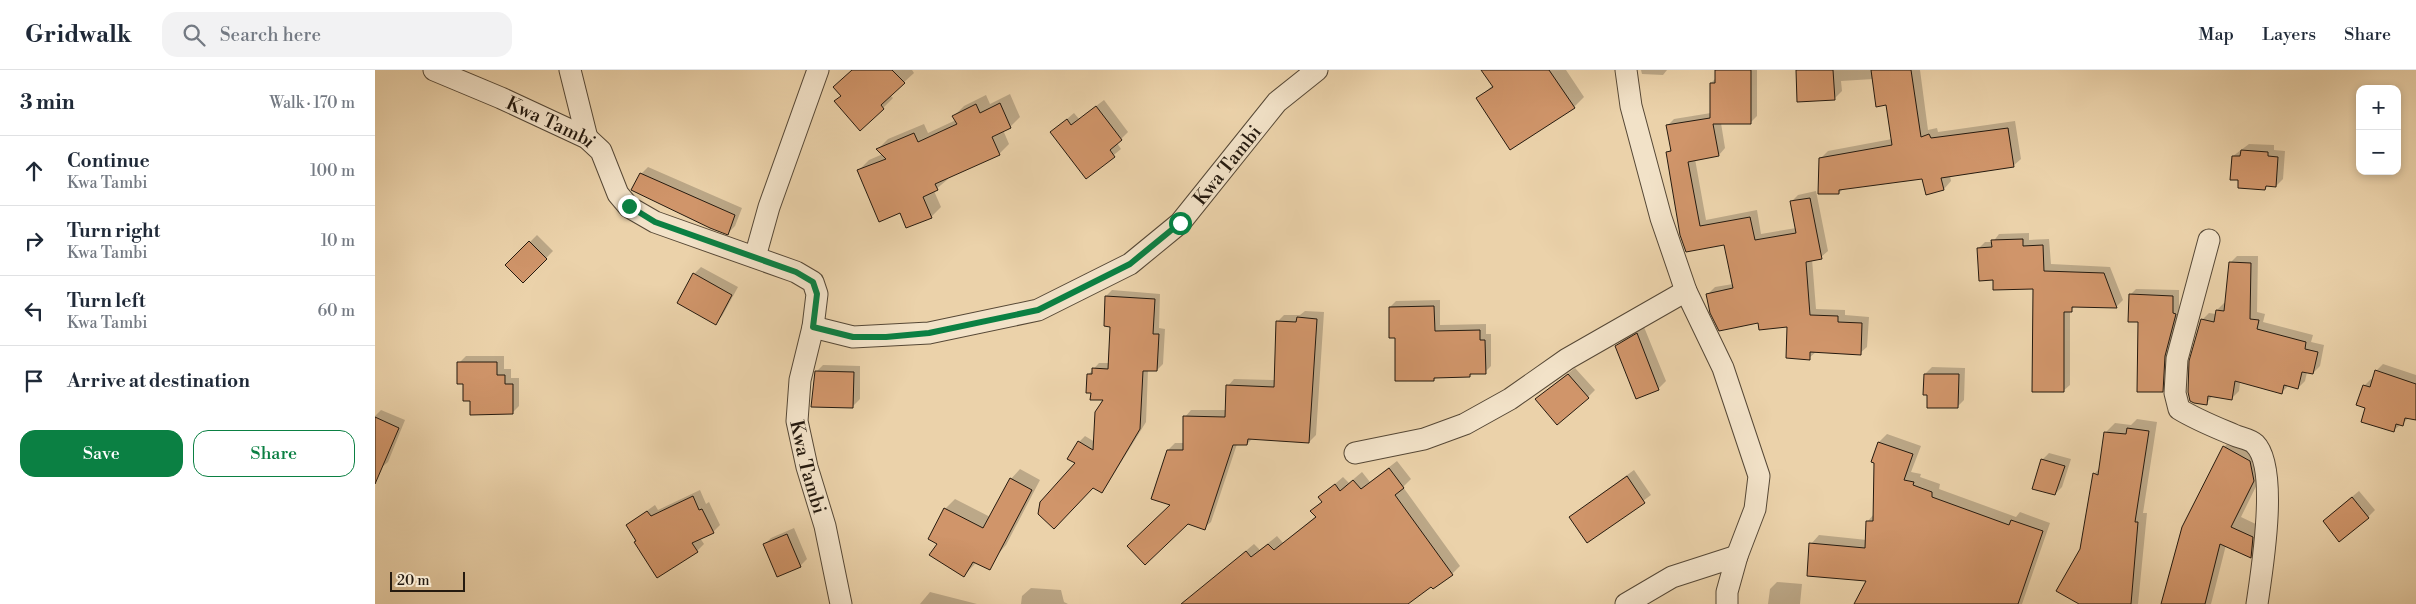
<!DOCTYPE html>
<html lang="en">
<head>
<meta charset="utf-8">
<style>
  body { margin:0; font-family:"Libre Bodoni",serif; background:#f2f2f3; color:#1f2937 }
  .controls { position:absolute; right:15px; top:15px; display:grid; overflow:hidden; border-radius:10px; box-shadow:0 2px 8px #0003 }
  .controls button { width:45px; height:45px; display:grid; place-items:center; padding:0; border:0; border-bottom:1px solid #e0e1e3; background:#fff; color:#1f2937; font:25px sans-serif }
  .scale { position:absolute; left:15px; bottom:12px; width:75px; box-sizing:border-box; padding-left:5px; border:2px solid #251a0f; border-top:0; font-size:14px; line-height:18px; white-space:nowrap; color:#251a0f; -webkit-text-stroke:4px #f2e2c8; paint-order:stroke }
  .stop { position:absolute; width:15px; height:15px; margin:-11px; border:4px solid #0b8043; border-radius:50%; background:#fff }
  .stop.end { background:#0b8043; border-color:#fff; box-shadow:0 1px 5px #0008 }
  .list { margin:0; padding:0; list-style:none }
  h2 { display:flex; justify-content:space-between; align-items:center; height:65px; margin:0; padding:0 20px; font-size:21px }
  h2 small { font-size:16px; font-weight:400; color:#747a83 }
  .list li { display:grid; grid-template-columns:32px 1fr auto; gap:15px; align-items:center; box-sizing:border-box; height:70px; padding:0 20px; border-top:1px solid #e0e1e3 }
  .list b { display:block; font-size:19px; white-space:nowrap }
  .list p { margin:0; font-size:16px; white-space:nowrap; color:#747a83 }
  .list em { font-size:16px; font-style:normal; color:#747a83 }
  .actions { display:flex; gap:10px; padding:15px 20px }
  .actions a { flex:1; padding:11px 0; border:1px solid #0b8043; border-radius:15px; text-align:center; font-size:18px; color:#0b8043 }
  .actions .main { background:#0b8043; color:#fff }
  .icon { flex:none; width:28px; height:28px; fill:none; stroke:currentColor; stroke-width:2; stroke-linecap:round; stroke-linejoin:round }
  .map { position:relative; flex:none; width:2041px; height:534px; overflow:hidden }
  header { display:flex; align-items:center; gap:30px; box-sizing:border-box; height:70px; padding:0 25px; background:#fff; border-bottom:1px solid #e0e1e3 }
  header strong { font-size:24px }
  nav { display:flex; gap:28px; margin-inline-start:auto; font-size:18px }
  .search { width:350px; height:45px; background:#f2f2f3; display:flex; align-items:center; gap:12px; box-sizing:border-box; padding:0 18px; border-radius:15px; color:#747a83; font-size:19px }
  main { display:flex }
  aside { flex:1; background:#fff }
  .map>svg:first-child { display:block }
  .shadow { fill:#0003 }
  .building { fill:#d0956a; stroke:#251a0f }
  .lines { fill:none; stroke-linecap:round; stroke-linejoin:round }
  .street-casing { stroke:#564836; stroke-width:23 }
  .street { stroke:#f2e2c8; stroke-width:21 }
  .route { stroke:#0b8043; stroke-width:6 }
  .labels { text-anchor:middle; stroke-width:4; stroke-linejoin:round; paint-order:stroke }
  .street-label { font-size:19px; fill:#251a0f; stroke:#f2e2c8 }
</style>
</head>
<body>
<header>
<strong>Gridwalk</strong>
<div class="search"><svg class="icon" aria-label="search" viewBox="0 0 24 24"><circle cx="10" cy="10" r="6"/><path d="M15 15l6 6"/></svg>Search here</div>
<nav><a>Map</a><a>Layers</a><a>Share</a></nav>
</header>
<main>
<aside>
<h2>3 min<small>Walk · 170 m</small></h2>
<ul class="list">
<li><svg class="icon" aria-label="ahead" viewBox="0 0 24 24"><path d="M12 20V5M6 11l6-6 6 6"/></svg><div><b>Continue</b><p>Kwa Tambi</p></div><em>100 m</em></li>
<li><svg class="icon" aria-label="right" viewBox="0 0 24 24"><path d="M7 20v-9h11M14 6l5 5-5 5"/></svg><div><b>Turn right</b><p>Kwa Tambi</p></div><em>10 m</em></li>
<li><svg class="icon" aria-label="left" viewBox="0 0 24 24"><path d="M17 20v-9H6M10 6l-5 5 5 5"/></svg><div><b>Turn left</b><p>Kwa Tambi</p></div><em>60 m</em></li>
<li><svg class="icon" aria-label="arrive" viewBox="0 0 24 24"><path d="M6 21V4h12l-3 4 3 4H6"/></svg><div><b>Arrive at destination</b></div></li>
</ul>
<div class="actions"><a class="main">Save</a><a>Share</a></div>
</aside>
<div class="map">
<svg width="2041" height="534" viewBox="0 0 2041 534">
  <rect width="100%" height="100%" fill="#ebd2aa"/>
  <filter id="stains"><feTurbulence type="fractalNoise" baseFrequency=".004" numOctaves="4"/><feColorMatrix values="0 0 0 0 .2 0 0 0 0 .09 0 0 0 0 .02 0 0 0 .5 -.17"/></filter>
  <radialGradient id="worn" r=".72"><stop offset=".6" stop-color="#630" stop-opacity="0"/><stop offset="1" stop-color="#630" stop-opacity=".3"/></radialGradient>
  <path class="shadow" d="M477,0H537L539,3L515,25L518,28L508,38L467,25Z
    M1108,0H1191L1209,27L1199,37L1102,29L1118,15Z
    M1266,0H1292L1288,5L1267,4Z
    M1341,0H1382V46L1375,53H1346L1350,78L1344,85L1320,89L1331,150L1382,140L1386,164L1421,158L1416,132L1423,125L1441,121L1453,181L1446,187L1437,189L1441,239L1470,240V245L1494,247L1492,277L1485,283L1442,281L1434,288L1413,256L1385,251L1333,224L1340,217L1358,214L1350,174L1306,165L1294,100L1292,83L1297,78L1292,56L1299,49L1336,43V13L1341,8Z
    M1422,0H1545L1553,60L1562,58L1563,62L1640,51L1646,89L1638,96L1575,106L1576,111L1569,119L1548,108L1469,118L1464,123L1445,89L1453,81L1517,69L1512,34L1498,9L1466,11L1467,21L1459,29Z
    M635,24L645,47L635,57L628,60L634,74L624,84L572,107L573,109L559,121L566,137L556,147L525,142L484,100L494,90L508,84L503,79L513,69L549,54L553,63L581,50L579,46L589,36L611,25L615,34Z
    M729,30L753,62L742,73L746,79L712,107L677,62L699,43L704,49Z
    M1874,74L1899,75V80L1910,81L1908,109L1901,116L1893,115L1890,118L1865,109L1858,86Z
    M273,97L367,138L360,156L353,163L266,104Z
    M1654,163V170L1674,169L1676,194L1735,197L1748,230L1742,236H1701L1695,240V315L1688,321L1659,218L1619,209L1604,178L1610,172H1618L1624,164Z
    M162,165L178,181L148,212L132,195Z
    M1862,186H1883L1882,242L1890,244L1888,252L1938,265L1936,272L1949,275L1945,296L1938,303L1932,302L1930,311L1923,318L1914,315L1907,322L1865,312L1864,321L1857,328L1838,325L1831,334L1827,250L1834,243L1841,244L1842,240L1849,233L1851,234L1855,193Z
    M326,197L363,217L347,246L340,253L319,204Z
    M1761,219L1804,220V237L1807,238L1793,315L1787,321L1755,225Z
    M737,220L785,224L784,258L790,259L788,294L782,300H773L771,352L732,415L726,421L701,393L704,372L710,366L720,372L730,329L717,322L713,305L724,293H735L736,256L731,226Z
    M1065,230V255L1111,254V264H1116V296L1110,302H1099L1095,306L1062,307L1059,310L1021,267L1015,237L1021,231Z
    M930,241L949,242L941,365L934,372L878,368L872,374H862L836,452L829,458L797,434L793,380L800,373H809L810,347L816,340H852L853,316L859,309L900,310L902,252L909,245H925Z
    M1269,257L1291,311L1284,318L1262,327L1242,276L1249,269Z
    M91,286H129V299H136V308H144V336L137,343L97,330L84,293Z
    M2008,294L2041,305V347H2035L2019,360L1991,337L1989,316L1996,309L1999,310L2001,301Z
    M448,295L485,296V329L478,336L441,302Z
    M1557,297L1590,298L1589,330L1582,337L1554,324L1550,304Z
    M1200,298L1220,320L1213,327L1169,322Z
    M6,340L30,350L13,392L0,403V346Z
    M1762,349L1782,352L1768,443H1772L1763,534H1707L1706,479L1719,404L1725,398L1731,362L1740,353L1756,355Z
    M1512,364L1546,376L1536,402L1546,404L1545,407L1565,414L1564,419L1641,447L1645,442L1675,453L1647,534H1480L1493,510L1436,474L1444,465L1492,470L1493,451L1499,444L1504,372Z
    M1859,367L1884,379L1889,400L1866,447L1887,457L1885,477L1875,487L1851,475L1836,534H1788L1849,377Z
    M1674,383L1696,389L1687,417L1680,424L1667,390Z
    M1022,391L1036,409L1028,417L1085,496L1077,504L1056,515L1031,534H818L814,529L879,474L885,480L902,466L908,473L941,446L937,441L948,431L945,427L968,407L974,413L987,402L995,412Z
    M645,399L665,410L631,475L624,483L625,454L599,495L589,505L564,473L570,439L580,429L625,452L626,427L636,409Z
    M1259,400L1276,425L1213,472L1195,447Z
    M325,420L331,434L334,432L345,455L338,462L325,468L329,474L322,481L262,470L252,455L280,435L283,440Z
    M1984,421L2000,440L1993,447L1956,444Z
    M419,458L432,489L425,496L389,475L396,468Z
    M1402,512L1427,514L1425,534H1393L1395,519Z
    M656,518L686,520L689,532L693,534H646L647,526Z
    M555,522L602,534H545Z"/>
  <path class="building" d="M477,0H517L530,13L506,35L509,39L485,61L459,31L466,26L458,17Z
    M1106,0H1174L1200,38L1135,80L1101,28L1118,17Z
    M1340,0H1376V54H1338L1344,86L1313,92L1325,156L1375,147L1380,170L1421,163L1415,131L1435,128L1447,189L1431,192L1435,245L1463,246V252L1487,253L1486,285L1435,282V290L1411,288L1412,257L1384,260L1383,253L1344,261L1335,243L1331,224L1358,218L1349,175L1311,182L1305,165L1291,82L1296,81L1291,55L1335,48V13H1340Z
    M1421,0H1458L1460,30L1422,32Z
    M1496,0H1536L1546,67L1554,64L1556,68L1633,58L1639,97L1566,108L1569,120L1551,125L1547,109L1464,120V124H1443L1444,88L1517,75L1511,35L1501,37Z
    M625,33L636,58L617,67L625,85L560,114L563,120L548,127L557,148L531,158L525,143L504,152L482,100L511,89L501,79L539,63L543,72L582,54L577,46L601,34L605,43Z
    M721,36L747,70L735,80L740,87L711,109L675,62L692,49L696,55Z
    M1866,80L1893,82V86L1903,87L1901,117L1891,116L1890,120L1863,118V110H1855L1857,86H1865Z
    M265,103L360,145L353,165L335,158L256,120Z
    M1648,169V176L1668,175L1669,201L1729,203L1742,238L1697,237V242H1689V322H1657L1658,219L1618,220V210L1604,211L1602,178L1617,177L1616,170Z
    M154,171L172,189L148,213L130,195Z
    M1854,192L1876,193L1875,249L1884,250L1882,259L1931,272L1930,279L1943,282L1938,304L1927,302L1923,319L1909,315L1907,324L1860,311L1857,330L1833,326L1832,335L1819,333L1815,331L1813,322L1814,291L1826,249L1839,252L1841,240L1849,241Z
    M318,203L357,225L341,255L302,233Z
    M1754,224L1798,226V243L1801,244L1790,286L1788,322H1762L1763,252H1753Z
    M730,226L780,229L778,264H784L782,301H768L765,359L727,423L718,418L679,459L663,444L665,432L700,393L692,389L703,371L718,380L720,342L728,330H715L716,323H711L712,304H717V298L733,299L735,257L729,256Z
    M1059,236L1060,261L1105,260V270H1110L1111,304H1095V307L1059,308V311H1020V268H1014V237Z
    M922,247L942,249L934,373L873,369L872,375H858L830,460L813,454L770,495L752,476L795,435L776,429L792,380H808V346L850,347L851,315L899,317L901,251L921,252Z
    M1262,263L1284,320L1261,329L1240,276Z
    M82,292H122V305H130V314H138V344L95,345V331H88V314H82Z
    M2000,300L2041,314V350L2030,348L2028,356L2021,354L2019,362L1986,352L1990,338L1981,335L1988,315L1995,317Z
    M440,301L479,302L478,338L436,337Z
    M1193,304L1214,328L1182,355L1160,329Z
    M1549,304H1584L1583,338H1552V325H1548Z
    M0,347L24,358L0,414Z
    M1752,358L1774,361L1760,452H1763L1756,534H1704L1681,521L1705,479L1718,403L1723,405L1729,362L1751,364Z
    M1503,372L1538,384L1529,410L1539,412L1538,415L1557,422V427L1634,455L1636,450L1668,461L1643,534H1479L1491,511L1432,506L1434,473L1490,478L1491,451H1498L1499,393L1496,392Z
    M1848,376L1875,391L1879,411L1856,457L1878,467L1876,488L1845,474L1830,534H1786L1807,457Z
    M1666,389L1690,396L1680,425L1657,419Z
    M1014,398L1029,418L1020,425L1078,505L1058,519L1056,517L1033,534H806L871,481L876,487L893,474L899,480L941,447L935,441L947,432L943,427L960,414L965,421L978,410L986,419Z
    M1252,406L1270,433L1212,473L1194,447Z
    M635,408L657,420L615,500L598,492L589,507L554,485L562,474L553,469L569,438L608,458Z
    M318,426L324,440L327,439L339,463L317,473L323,482L282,508L259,472L261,471L251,455L272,441L276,446Z
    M1977,427L1994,448L1964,472L1948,451Z
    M412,464L426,497L402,507L388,474Z"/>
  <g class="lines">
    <g class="street-casing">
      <g id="street">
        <path id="s1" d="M59,0L126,28L212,68L226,81L243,124L254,137L280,152L421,202L438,212L442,224L438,257L425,310L422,351L432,397L450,456L466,534"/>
        <path d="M195,0L212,68"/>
        <path d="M1251,0L1256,36L1286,148L1311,221L1348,298L1384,406L1380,439L1362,486L1352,522V534"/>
        <path d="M1834,170L1802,289L1800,323L1804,339C1822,350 1840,357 1859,365C1865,368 1875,369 1880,374C1904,398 1887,500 1882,534"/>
        <path d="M380,187L394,137L443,0"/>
        <path id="s2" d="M438,257L478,267L554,263L663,240L755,194L805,153L902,32L942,0"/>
        <path d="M980,383L1049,369L1090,354L1135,329L1192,289L1311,221"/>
        <path d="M1251,534L1297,507L1362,486"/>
      </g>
    </g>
    <use href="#street" class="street"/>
  </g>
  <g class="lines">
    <path class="route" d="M254,136L280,152L421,202L438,212L442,224L438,257L478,267H511L554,263L663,240L755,194L805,153"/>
  </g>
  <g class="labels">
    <g class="street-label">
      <text dy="7" stroke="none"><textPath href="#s1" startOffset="128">Kwa Tambi</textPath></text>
      <text dy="7" stroke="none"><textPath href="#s2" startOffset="471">Kwa Tambi</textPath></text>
      <text dy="7" stroke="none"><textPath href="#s1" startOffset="638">Kwa Tambi</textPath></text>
    </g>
  </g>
  <rect width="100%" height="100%" filter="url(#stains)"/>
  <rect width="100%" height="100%" fill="url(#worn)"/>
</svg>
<div class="controls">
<button>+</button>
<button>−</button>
</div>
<div class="scale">20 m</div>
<div class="stop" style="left:805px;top:153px"></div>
<div class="stop end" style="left:254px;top:136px"></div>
</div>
</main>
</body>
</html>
